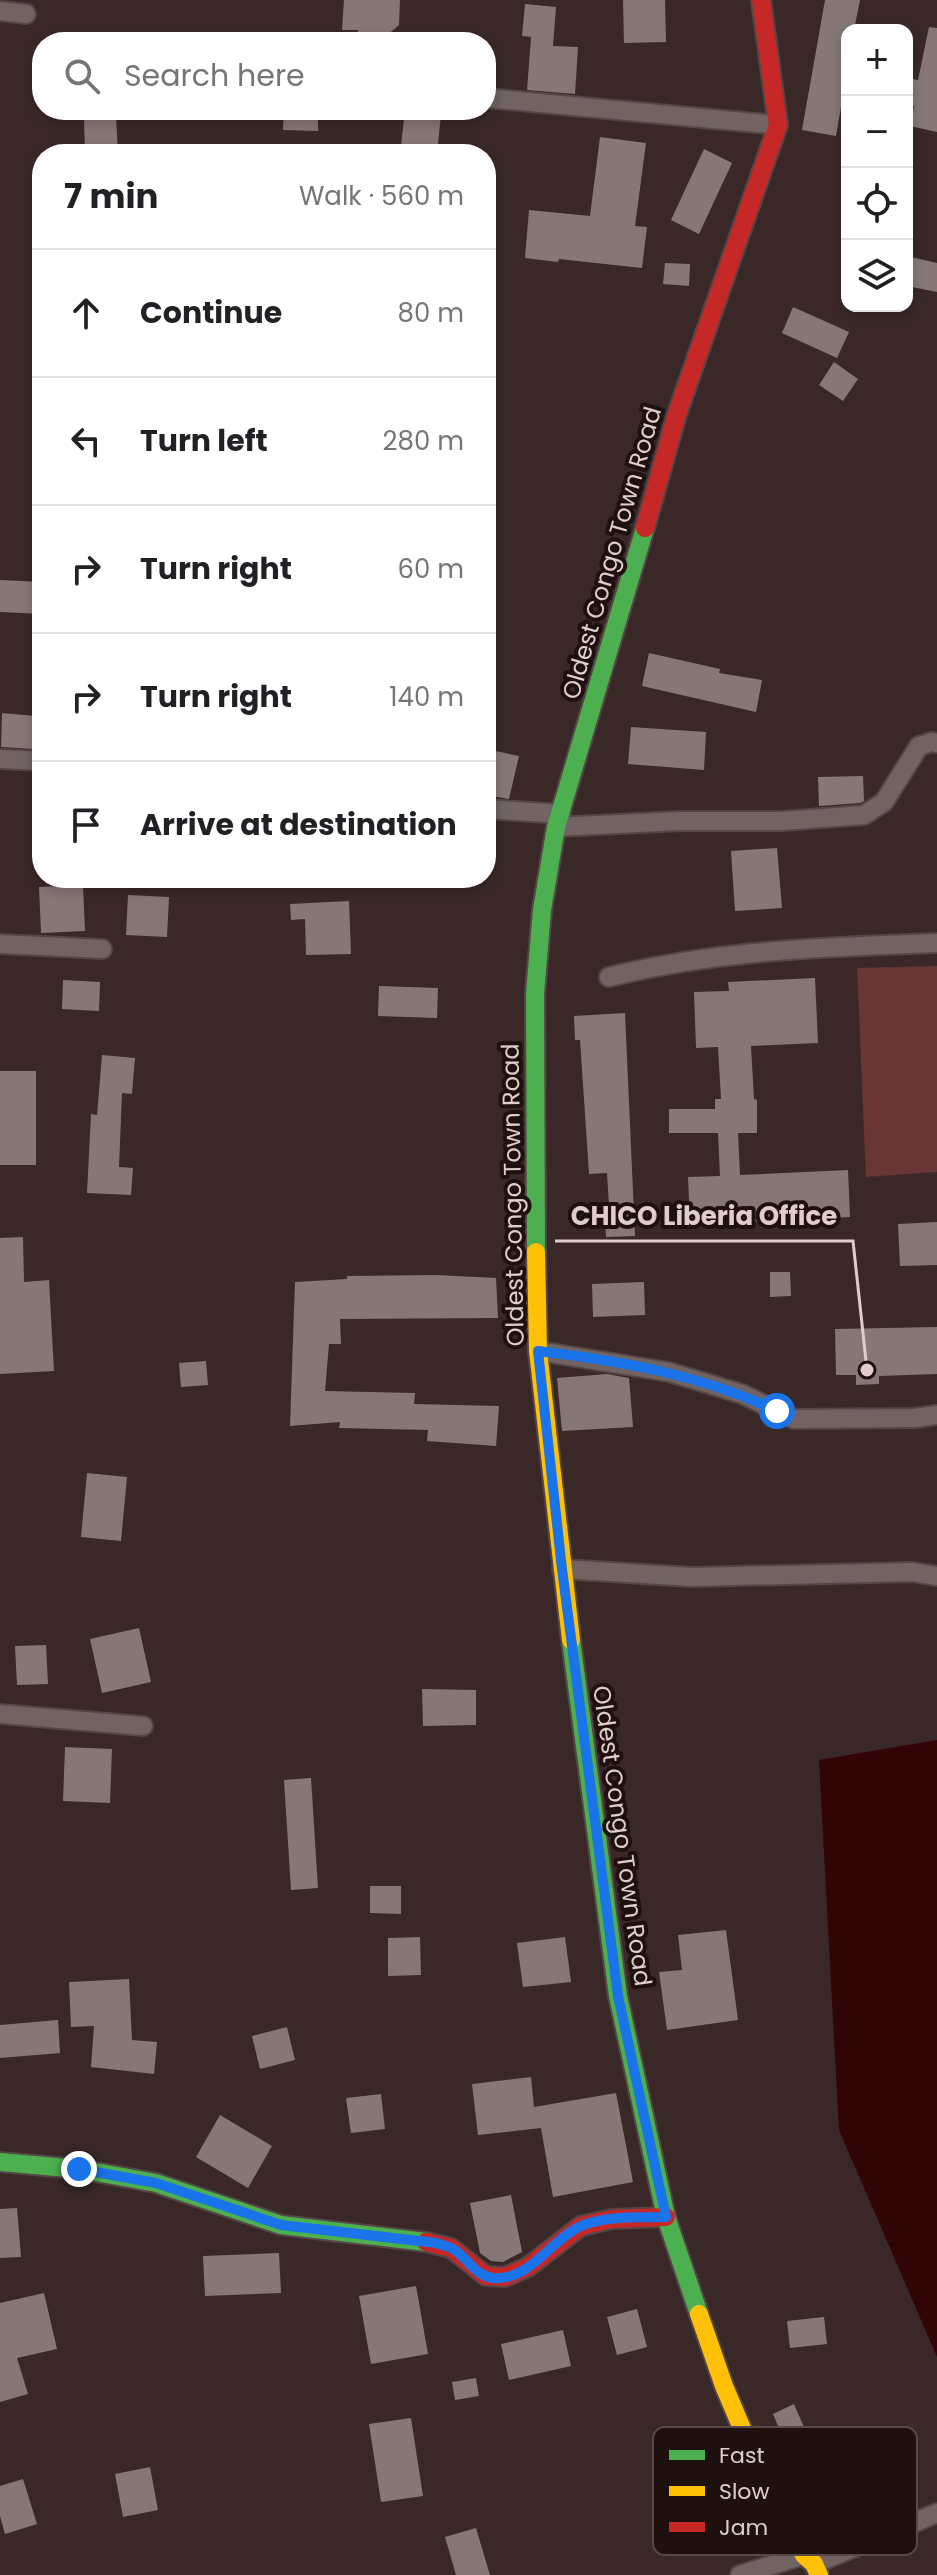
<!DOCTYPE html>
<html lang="en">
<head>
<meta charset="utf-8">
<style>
  body { margin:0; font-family:Poppins,sans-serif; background:#f2f2f2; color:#202124 }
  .controls { position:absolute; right:24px; top:24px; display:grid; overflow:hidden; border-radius:16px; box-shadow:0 4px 12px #0003 }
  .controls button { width:72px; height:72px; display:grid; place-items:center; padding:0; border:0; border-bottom:2px solid #e0e0e0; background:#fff; color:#202124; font:40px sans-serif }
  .stop { position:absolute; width:24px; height:24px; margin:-18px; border:6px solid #1a73e8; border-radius:50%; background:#fff }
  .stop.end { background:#1a73e8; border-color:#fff; box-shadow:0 2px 8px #0008 }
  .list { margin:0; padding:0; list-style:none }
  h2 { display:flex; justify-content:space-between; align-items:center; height:104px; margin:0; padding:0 32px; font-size:34px }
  h2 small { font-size:26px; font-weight:400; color:#757577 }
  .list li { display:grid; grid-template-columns:52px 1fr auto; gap:24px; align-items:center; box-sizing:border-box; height:128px; padding:0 32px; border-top:2px solid #e0e0e0 }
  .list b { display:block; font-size:30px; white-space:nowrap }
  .list em { font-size:26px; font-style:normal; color:#757577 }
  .icon { flex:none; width:44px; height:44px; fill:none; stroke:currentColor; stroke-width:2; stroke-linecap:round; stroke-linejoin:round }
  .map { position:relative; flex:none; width:937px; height:2575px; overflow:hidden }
  .search { position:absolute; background:#fff; box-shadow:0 4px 12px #0003; left:32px; top:32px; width:464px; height:88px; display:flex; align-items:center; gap:20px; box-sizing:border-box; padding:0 28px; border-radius:32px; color:#757577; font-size:30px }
  .panel { position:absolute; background:#fff; box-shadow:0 4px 12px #0003; left:32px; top:144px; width:464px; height:744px; border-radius:32px }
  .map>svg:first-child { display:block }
  .green { fill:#683634 }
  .water { fill:#310406 }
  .building { fill:#867776 }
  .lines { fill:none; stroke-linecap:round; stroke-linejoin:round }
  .street-casing { stroke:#554645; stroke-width:22 }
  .fast-casing { stroke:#554645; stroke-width:22 }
  .slow-casing { stroke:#554645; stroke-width:22 }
  .jam-casing { stroke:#554645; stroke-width:22 }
  .street { stroke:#706362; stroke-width:18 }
  .fast { stroke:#4caf50; stroke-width:18 }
  .slow { stroke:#ffc107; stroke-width:18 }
  .jam { stroke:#c62828; stroke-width:18 }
  .route { stroke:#1a73e8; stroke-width:10 }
  .labels { text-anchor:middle; stroke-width:8; stroke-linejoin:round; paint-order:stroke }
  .street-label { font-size:24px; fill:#e1cccb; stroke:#1d100f }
  .key { fill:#1d100f; stroke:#584847; stroke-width:2 }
  .key-label { font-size:22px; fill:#e1cccb }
  .leader { fill:none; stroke:#e1cccb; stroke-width:3 }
  .callout-dot { fill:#e1cccb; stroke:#1d100f; stroke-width:3 }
  .callout-label { font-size:26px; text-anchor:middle; font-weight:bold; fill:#e1cccb; stroke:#1d100f; stroke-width:8; stroke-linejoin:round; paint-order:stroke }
</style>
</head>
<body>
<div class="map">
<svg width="937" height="2575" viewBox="0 0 937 2575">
  <rect width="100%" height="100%" fill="#392827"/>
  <path class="green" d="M937,966V1172L866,1177L857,968Z"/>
  <path class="water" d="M937,1740V2357L839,2130L819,1760Z"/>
  <path class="building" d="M344,0H400L399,25L385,37V42H357L358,30H342Z
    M623,0H665L666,42L624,43Z
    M825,0H860L854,30H847V72L836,136L802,130Z
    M525,4L556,7L553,46L578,47L575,94L527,90L531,37L522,36Z
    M929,27L937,28V132L910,126L914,106L907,105V78L918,80Z
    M284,110H318V131L283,130Z
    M405,110L441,114L437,154H400Z
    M116,116L118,154H85L84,118Z
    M600,137L646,143L635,226L647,227L642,268L559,259L558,262L525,258L529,210L590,216Z
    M704,149L732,163L699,234L671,220Z
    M907,256L937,263V292L907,286Z
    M665,263L690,264L689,286L663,284Z
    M793,307L849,332L837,358L782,333Z
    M834,362L858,379L843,401L819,385Z
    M0,580L42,582V614L0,612Z
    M649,653L720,669L719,673L762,680L756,712L642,686Z
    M2,713L36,716L34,749L1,747Z
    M631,727L706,732L704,770L628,764Z
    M486,749L519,756L509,799L486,795Z
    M863,776L864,801L860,803L819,806L818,777Z
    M777,848L782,908L735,911L731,851Z
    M83,885L85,931L41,933L39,887Z
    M128,895L169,897L167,937L126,935Z
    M349,901L351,954L306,955L305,919L291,920L290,904Z
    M815,978L818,1043L751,1046L754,1099L757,1100V1133H738L740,1175L848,1170L850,1217L690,1225L688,1177L720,1176L718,1133H669V1109H715V1099H721L718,1047L696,1048L694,992L729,991L728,982Z
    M63,980L100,982L99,1011L62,1009Z
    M379,986L438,988L437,1018L378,1016Z
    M625,1013L635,1236L606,1237L604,1205H609L607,1173L589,1174L580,1040H575L574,1016Z
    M102,1055L135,1058L132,1094L122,1093L119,1167L133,1168L131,1195L87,1193L91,1114L97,1115Z
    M0,1071H36V1165H0Z
    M937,1222V1265L900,1266L898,1224Z
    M23,1237L24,1282L49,1280L54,1371L0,1374V1238Z
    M770,1272H790L791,1296L770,1297Z
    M436,1275L496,1278L498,1318L340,1319L341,1344H329L325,1391L415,1393L414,1404L499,1406L496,1446L427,1441L428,1430L339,1428L340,1422L290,1426L295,1282L347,1279V1276Z
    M644,1282L645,1315L593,1317L592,1284Z
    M937,1327V1374L879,1376V1384L856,1385V1375H836L835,1329Z
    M206,1361L208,1385L181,1387L179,1363Z
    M607,1374L629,1378L633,1427L562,1431L557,1378Z
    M87,1473L127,1477L121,1541L81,1537Z
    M139,1628L151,1682L102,1693L90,1639Z
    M46,1645L48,1684L17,1685L15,1646Z
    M422,1689L476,1690V1725L423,1726Z
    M65,1747L112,1749L110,1803L63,1801Z
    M311,1778L318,1888L291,1890L284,1780Z
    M370,1886H401V1914L370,1913Z
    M726,1930L738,2020L667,2030L659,1972L682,1970L678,1935Z
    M420,1937L421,1975L388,1976V1938Z
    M565,1937L571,1982L523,1987L517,1943Z
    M129,1979L132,2040L157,2042L154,2074L91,2067L94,2026L71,2027L69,1982Z
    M58,2020L60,2053L0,2058V2025Z
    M287,2027L295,2060L260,2069L252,2036Z
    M531,2077L534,2107L616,2093L633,2182L553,2197L541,2128L478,2135L472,2084Z
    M381,2094L385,2129L351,2133L346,2098Z
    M220,2115L272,2146L248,2188L196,2157Z
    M511,2195L522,2252L503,2262L491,2261L480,2253L470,2203Z
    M17,2208L21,2257L0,2258V2209Z
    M279,2253L281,2293L205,2296L203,2256Z
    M416,2286L428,2354L371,2364L359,2296Z
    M44,2293L57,2349L17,2358L28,2394L0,2402V2303Z
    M637,2309L647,2347L617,2355L607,2317Z
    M824,2317L827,2344L790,2348L787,2321Z
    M563,2330L571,2366L509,2380L501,2344Z
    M476,2378L479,2396L455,2400L452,2382Z
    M794,2404L812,2446L836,2434L862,2489L882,2523L848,2537L831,2506L809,2521L780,2462L791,2457L773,2414Z
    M411,2418L423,2496L381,2502L369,2424Z
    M150,2467L158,2510L123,2517L115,2474Z
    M23,2479L37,2524L5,2534L0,2516V2486Z
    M476,2528L490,2575H456L445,2537Z"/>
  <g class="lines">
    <g class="street-casing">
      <path id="street" d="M0,11L26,14
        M486,98L778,125
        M0,759L42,761
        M486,809L561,814
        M556,827L680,821H782L864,815L884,802L919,746L932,742L937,743
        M0,944L102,949
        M609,977C716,950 828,947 937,943
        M538,1351L669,1372L742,1394L794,1419L915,1418L937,1415
        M562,1569L692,1577L912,1572L937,1576
        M0,1714L143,1726
        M814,2564L937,2513
        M740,2575L804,2555"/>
    </g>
    <g class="fast-casing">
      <path id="fast" d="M536,1252L535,994L542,910L556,827L645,528
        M571,1640L618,1996L666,2217L699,2314
        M0,2162L79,2169L156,2183L281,2225L426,2242"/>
    </g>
    <g class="slow-casing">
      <path id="slow" d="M536,1252L538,1351L571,1640
        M699,2314L724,2386L749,2445L804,2555L814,2564L819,2575"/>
    </g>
    <g class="jam-casing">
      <path id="jam" d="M645,528L677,414L778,125L761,0
        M426,2242L451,2248L486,2276L505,2277L528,2267L581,2226L612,2219L666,2217"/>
    </g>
    <use href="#street" class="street"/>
    <use href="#fast" class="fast"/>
    <use href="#slow" class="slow"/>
    <use href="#jam" class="jam"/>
  </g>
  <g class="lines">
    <path class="route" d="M79,2169L156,2183L281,2225L436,2243C441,2245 449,2246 453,2249C468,2258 474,2275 492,2278C530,2282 550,2240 581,2226C607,2215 639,2218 666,2217L618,1996L562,1569L538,1351C621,1361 702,1375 777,1411"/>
  </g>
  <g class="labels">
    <g class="street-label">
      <text transform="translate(612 553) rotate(-74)" y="8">Oldest Congo Town Road</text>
      <text transform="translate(513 1195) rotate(-91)" y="8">Oldest Congo Town Road</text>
      <text transform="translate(622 1836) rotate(82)" y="8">Oldest Congo Town Road</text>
    </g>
  </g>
  <rect x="653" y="2427" width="264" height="128" rx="12" class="key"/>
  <rect x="669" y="2450" width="36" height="10" fill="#4caf50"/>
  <rect x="669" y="2486" width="36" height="10" fill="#ffc107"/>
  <rect x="669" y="2522" width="36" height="10" fill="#c62828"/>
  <g class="key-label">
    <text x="719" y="2463">Fast</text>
    <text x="719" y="2499">Slow</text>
    <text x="719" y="2535">Jam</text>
  </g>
  <path class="leader" d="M867 1370L853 1241H555"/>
  <circle class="callout-dot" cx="867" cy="1370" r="8"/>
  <g class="callout-label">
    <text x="704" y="1225">CHICO Liberia Office</text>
  </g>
</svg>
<div class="controls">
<button>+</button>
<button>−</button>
<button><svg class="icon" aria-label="locate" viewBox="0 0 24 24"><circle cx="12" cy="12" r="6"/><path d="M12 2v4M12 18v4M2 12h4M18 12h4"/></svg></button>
<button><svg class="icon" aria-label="layers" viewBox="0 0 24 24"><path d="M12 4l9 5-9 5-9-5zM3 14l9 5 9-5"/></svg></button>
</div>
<div class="stop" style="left:777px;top:1411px"></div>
<div class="stop end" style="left:79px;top:2169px"></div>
<div class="search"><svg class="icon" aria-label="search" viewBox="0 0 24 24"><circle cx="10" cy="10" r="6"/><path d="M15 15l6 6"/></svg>Search here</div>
<section class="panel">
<h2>7 min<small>Walk · 560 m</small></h2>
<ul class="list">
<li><svg class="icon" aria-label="ahead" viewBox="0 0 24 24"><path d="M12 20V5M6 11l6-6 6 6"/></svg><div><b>Continue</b></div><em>80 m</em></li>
<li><svg class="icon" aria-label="left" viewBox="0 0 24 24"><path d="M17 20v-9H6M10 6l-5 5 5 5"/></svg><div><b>Turn left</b></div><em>280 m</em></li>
<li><svg class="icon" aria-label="right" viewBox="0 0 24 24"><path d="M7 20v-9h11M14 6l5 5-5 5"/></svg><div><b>Turn right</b></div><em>60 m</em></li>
<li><svg class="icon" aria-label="right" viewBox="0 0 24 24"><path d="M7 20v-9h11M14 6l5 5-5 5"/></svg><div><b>Turn right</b></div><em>140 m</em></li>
<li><svg class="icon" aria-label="arrive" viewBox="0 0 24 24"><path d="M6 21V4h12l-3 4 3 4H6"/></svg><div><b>Arrive at destination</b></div></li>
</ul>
</section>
</div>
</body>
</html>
